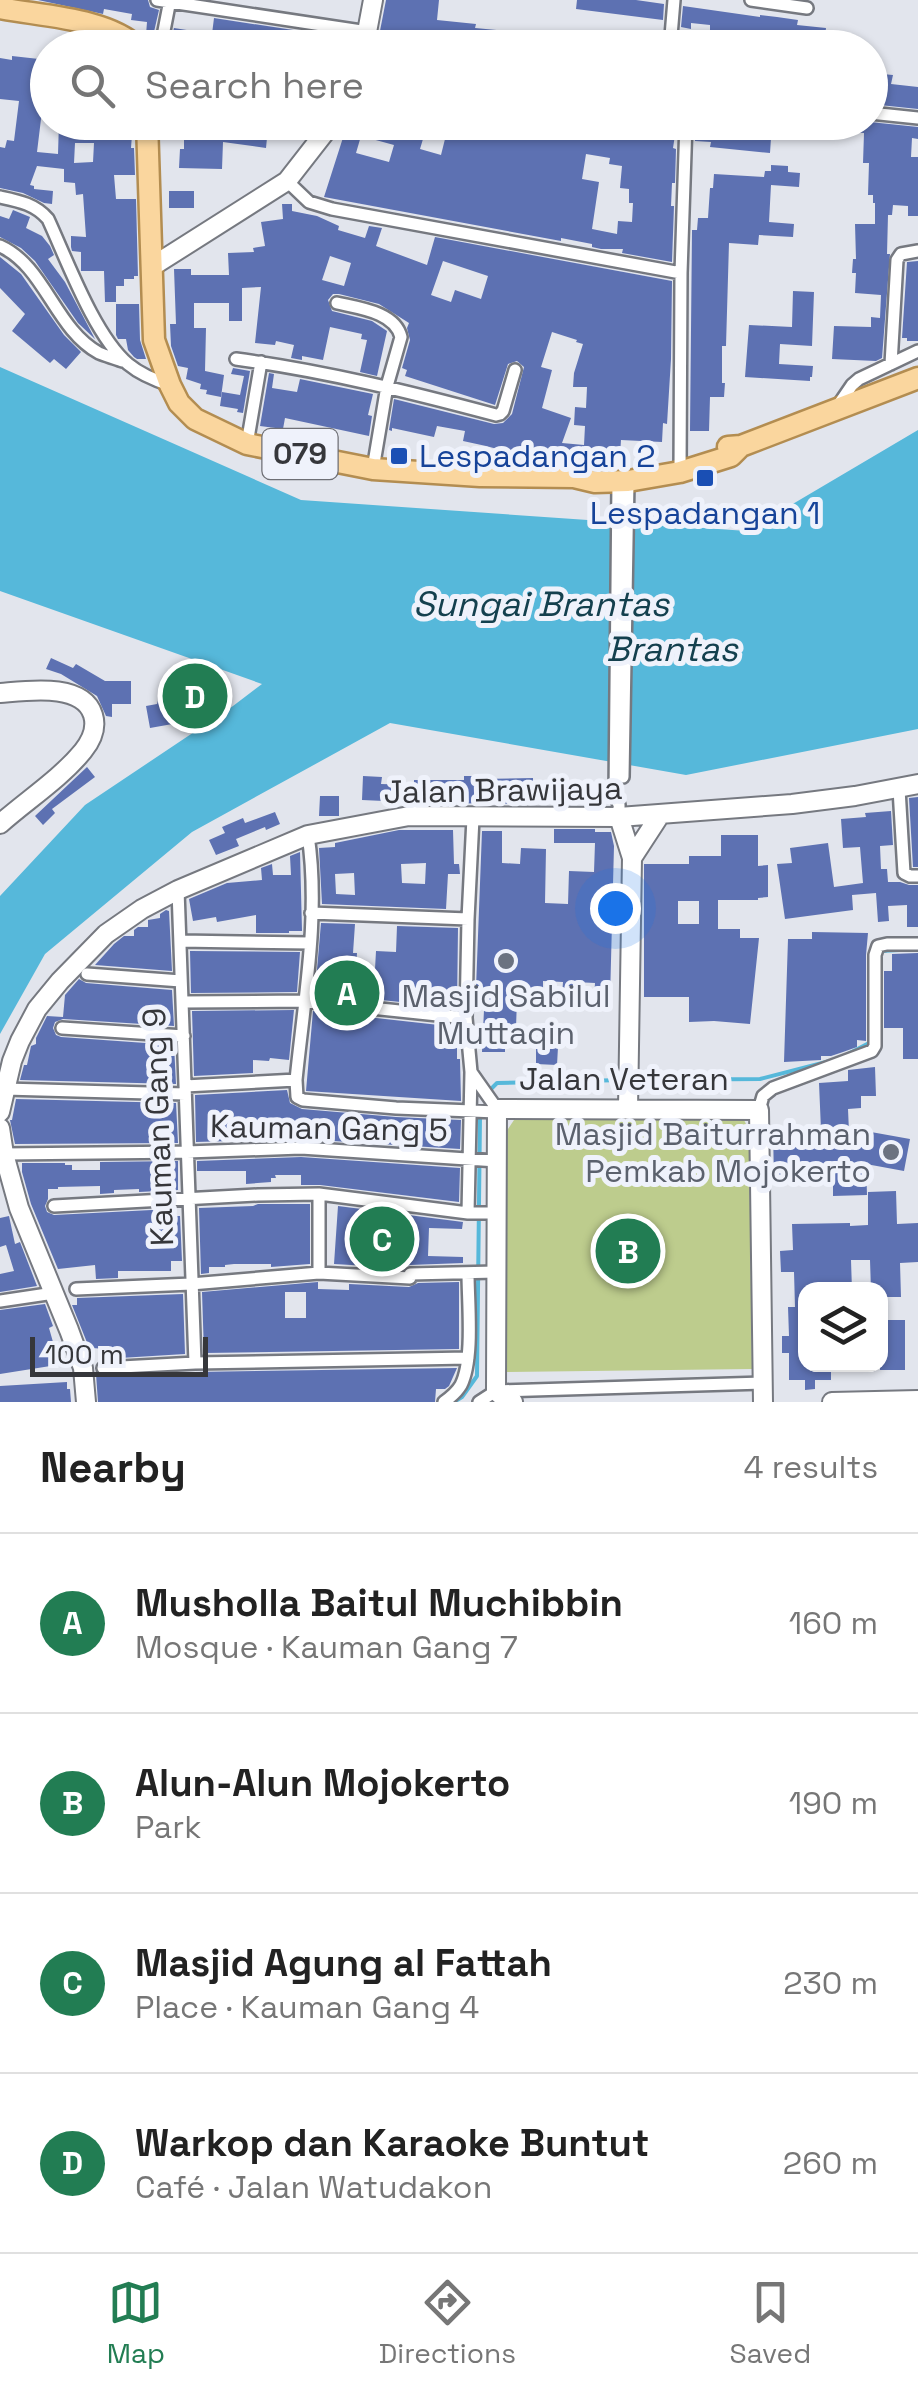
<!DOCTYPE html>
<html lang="en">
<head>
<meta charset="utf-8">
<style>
  body { margin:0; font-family:"Space Grotesk",sans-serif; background:#f2f2f2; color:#222 }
  .controls { position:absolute; right:30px; bottom:30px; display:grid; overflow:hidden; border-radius:20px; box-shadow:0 2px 8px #0004 }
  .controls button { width:90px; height:90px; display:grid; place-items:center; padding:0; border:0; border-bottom:2px solid #e0e0e0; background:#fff; color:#222; font:50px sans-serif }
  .scale { position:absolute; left:30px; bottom:25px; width:178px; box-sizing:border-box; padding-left:10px; border:5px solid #36373b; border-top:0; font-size:28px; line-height:35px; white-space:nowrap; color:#36373b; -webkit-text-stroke:8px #eff2fb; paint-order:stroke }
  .you { position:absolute; left:615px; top:908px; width:35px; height:35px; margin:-25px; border:8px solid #fff; border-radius:50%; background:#1a73e8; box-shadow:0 0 0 15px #1a73e833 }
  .badge { display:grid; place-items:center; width:65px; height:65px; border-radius:50%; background:#227d53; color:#fff; font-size:32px; font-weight:700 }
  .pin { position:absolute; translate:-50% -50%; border:5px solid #fff; box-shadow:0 2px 10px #0006 }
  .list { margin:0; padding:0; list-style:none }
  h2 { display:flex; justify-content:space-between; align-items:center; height:130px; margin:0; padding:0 40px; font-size:42px }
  h2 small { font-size:32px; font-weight:400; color:#767676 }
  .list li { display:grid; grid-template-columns:65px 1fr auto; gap:30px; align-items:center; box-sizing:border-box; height:180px; padding:0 40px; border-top:2px solid #e0e0e0 }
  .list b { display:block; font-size:38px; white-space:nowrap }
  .list p { margin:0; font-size:32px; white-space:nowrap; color:#767676 }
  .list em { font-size:32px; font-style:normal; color:#767676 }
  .icon { flex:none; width:55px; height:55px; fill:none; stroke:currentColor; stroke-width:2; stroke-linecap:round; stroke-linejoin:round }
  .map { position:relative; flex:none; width:918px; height:1402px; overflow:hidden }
  .search { position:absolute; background:#fff; box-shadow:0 2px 8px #0004; left:30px; right:30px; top:30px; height:110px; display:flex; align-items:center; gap:25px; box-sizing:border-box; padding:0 35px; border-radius:55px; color:#767676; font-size:38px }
  .sheet { height:850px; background:#fff }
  nav { display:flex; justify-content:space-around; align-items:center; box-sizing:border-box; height:140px; border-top:2px solid #e0e0e0; background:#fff; font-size:28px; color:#767676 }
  nav a { display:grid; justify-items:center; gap:5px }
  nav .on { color:#227d53 }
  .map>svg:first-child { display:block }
  .green { fill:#bdcc8d }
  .water { fill:#56b8da }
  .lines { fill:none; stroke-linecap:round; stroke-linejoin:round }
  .stream { stroke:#56b8da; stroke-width:4 }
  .building { fill:#5d71b2; fill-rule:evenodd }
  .street-casing { stroke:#767980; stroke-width:16 }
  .secondary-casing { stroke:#767980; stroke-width:22 }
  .primary-casing { stroke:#b38d51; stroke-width:25 }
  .street { stroke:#fff; stroke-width:11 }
  .secondary { stroke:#fff; stroke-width:18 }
  .primary { stroke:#fad69e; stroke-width:20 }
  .transit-dot { fill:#1a4fb4; stroke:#eff2fb; stroke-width:4 }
  .worship-dot { fill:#6b7280; stroke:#eff2fb; stroke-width:4 }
  .labels { text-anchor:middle; stroke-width:10; stroke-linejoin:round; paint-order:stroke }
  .shield { fill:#eff2fb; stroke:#6e6f75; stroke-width:2.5 }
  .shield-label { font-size:30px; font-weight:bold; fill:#36373b }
  .transit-label { font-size:32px; fill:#164399; stroke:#eff2fb; text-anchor:start }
  .street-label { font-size:32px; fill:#36373b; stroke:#eff2fb }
  .worship-label { font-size:32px; fill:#5b616d; stroke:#eff2fb }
  .water-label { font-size:35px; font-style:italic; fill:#14404e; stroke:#eff2fb }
</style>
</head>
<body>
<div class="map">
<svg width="918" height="1402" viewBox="0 0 918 1402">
  <rect width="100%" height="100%" fill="#e2e5ed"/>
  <path class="green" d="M742,1116L749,1130L752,1369L505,1372L506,1132L516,1117Z"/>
  <path class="water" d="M0,367L301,500L747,531L918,430V729L686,775L390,723L192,832L45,954L0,1034V896L85,805L233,706L262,684L0,591Z"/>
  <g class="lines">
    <path class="stream" d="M881,951L917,949
      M848,1054L871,1042
      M632,1080L760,1079L830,1061
      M490,1090L497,1083L623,1080
      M454,1402L462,1397L477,1376L480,1116"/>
  </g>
  <path class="building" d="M38,0H148L150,7L159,10L153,36L146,35L147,22L131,20L132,14L104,9L103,14Z
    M386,0H439L437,20L476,24L475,28L553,35L552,48H407L405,41L400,39L379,36Z
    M577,0H636L664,4L663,20L576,9Z
    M683,6L760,17V15L777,17L798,20L797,25L826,28L824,46L795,43V47L781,46L782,37L748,32L747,36L710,31V25L691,23V29L681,27Z
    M214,18L326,35L324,44L310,41V48H169L174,28L212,34Z
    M12,56L39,59L37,86L48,87V112L42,111L37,152L58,154L59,122H133L131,148H134L135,175H114L116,199H136L138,276H134V279H124V286H116V302H105L104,271H81V252L72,251L71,247V236L86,237L83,194L76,195L75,183L64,182V169L37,166L30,185L34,186V189L53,191L52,204L44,203L23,193L0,188V147L5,148L7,140L14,141L19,101L0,99V58L12,60ZM75,143H94L93,162L74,163Z
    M870,73L893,75L891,84L918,87V109L870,104Z
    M192,122H238L236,134L267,138L266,148L223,142L222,169L179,168L180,149H184V138H190Z
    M348,122H677L673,148L676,149L675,183H672L671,206H674L672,262L622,253L623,249H601L592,247V244L561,238V241L324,197ZM426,129L446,135L441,155L420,149ZM361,136L394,145L389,162L356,153ZM586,154L610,158L609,164L622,166L620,188L629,189V203H633L632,222L618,221L617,234L592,229L599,182L582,179Z
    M695,122L760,128L761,122H817L816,132L791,130L790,140L771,138L770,153L710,147L711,142L695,141Z
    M821,122H870L918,127V139L912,138L911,157H918V216H908V206L893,205L892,215H888L887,254H890L882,358L876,361L832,359L834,326L871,327V317L880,318L881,295L855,293L856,273H852L853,259H856L855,224H875V203H873V195H868L869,163H863L864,133L821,130Z
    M771,165L788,166V172L800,173L799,187L771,185L769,222L794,224L793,237L759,235L758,245L729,243L726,346H722V383H725L724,397H710L709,431H690L692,230H697L698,218H708L710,188H713L714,174L764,177L765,171H771Z
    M169,191H194V208H169Z
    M282,204H292V211L317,216L339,226L338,230L365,238L369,226L382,228L376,246L427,265L435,237L672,281L671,359L667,424L663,423L662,442L621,440L620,455L604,454V457L582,458L501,453V450L486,446L463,441L465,431L437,426L434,437L392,428V431L389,430L394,399L494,424L503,423L512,414L524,367L517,361L508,364L495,405L405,376L407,370L402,368L410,340L407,328L409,323L379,304L339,294H333L328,300L332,311L372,321L387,331L377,376L360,372L367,340L361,339L362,334L330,327L323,360L302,356V360L291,358L294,345L276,341L275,345L255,343L261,287L242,288V321H229V303H194V328H206L205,371L224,375L221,397L206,394L207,390L200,389L201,384L186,379L188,368L178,366L171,346L170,324H176L174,269H191V275H229L228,253L254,252L253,248L265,246L261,222L283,219ZM330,256L351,263L344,286L322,280ZM443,261L488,276L481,299L455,290L451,302L431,295ZM552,332L577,340L576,342L583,344L574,373L573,387H587L586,408L575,407L574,425L585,426L584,445L562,443L571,418L542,408L552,370L541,367Z
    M13,210L30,217L26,228L42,236L50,246L54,255L48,259L65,282L95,339L78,323L35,261L21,248L0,237V216L9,219Z
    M0,257L21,274L64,335L81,352L66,369L54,359L50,363L12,331L25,314L0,288Z
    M918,261V341H907V338H902L907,262Z
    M793,291L814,292L812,346L780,344L779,364L813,366L812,377H810V381L745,377L749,325L792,327Z
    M116,304H139L140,340L146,359H137L134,357L128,350L126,339H118L116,335Z
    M233,368L250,371L243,413L237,412L238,409L220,406L222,392L240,395L244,376L231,374Z
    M269,373L274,374L272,388L297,392L300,379L373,394L368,415L372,416L369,436L285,418L283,429L260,426Z
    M51,658L73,668L76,664L105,681H131V704H112V717L106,716L97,696L61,674L46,669Z
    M166,675L207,688L201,706L173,697L178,723L150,728L146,706L157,704Z
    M87,767L95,777L52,809L55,813L43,825L35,816Z
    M363,776L382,777L381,784L414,785V780H464V776H481V779L533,778V788L547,789L546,804L428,803L362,800Z
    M320,796H339V816H319Z
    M918,797V867H913L909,798Z
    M891,811L893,845L880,846L881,869H887L888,882H900L909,885H918V927H907V905L888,906L889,921L878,922L876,893L852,895L853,910L785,919L777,864L792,863L790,848L828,843L834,887L863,883L860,847L843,848L841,819L866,817L865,813Z
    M275,812L280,824L266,830L265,827L236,839L239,846L216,855L209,840L225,833L222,827L243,818L245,823Z
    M554,829H595V832H611L614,846L610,999H594L595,983L575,982V995H562L563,982L543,981V999L517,998L516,1028H505V1052H482L485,989L476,988L482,831H502V863L520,864L521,848L546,849L545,903L568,904L569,871L594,872L595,843H554Z
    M399,830H453L454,864H459L460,874H448L446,909L322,904L319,848L335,847V843ZM426,863L425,884L402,883L401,864ZM354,873L355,895L336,894L335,874Z
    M721,835H758V866L768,865V897L758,898V900H718V929H740V938H759L750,1024L714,1021L689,1022V997H644V864H689V856H721ZM678,901H699V924H678Z
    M300,852L302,931H289V933H256V915L217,922L216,917L193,921L189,899L227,883L262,880L261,868L272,864L273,875H291L290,856Z
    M166,910L169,911L172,971L95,965L114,944L124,936H134V930L138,927H148V920L160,918V914Z
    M321,923L355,924L353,953H357L356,968L375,969L376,951L396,952L397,926L458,928L457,1008L315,993Z
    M812,932L868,933L866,955V1041L857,1040V1047L843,1052L831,1056H821V1060L784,1062L788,939H812Z
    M190,951L300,952L297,992L191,993Z
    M918,953V1059H903V1028H884V971H892V954Z
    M79,979L86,983L172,990L174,1026L63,1019L55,1022L53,1028L56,1035L61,1037L174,1045L176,1084L20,1080L24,1065H27L31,1046L36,1044V1038L47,1016L63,1017L65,995Z
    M294,1010L289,1060L270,1058L269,1061L253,1060V1073L194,1076L192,1011Z
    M313,1011L457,1027V1059H460L461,1101L306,1091Z
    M536,1046L558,1047L557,1065L536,1064Z
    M875,1067L876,1096H861V1108L848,1109L849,1132H871L910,1139L904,1171L866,1164L867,1195L833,1196V1184H778V1180H774L773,1130H821L819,1083L848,1081V1070Z
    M287,1090L290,1103L302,1109L396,1117L461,1120L460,1149L301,1139L196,1142L195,1095Z
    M16,1099L176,1103L178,1143L15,1144L10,1120H12Z
    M301,1157L460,1168L459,1202L320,1185H301V1175H275L276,1178H271V1182L246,1184V1171H197V1161Z
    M178,1161V1190L139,1192V1189L114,1190V1193L100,1194V1186L58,1187V1189H48V1199L45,1206L47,1212L54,1215L171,1209V1216H180L182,1261H171V1271H118V1278L96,1279L95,1265L58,1269L31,1204L22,1172V1163H65V1165H72V1170H100V1162Z
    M896,1191L897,1224L918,1223V1262L900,1263L901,1297H880V1290H871L870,1260H851L852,1290H806V1364H831V1380H815V1389L805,1390V1380H789V1353H782V1336H789L788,1307H795L794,1272H781L780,1251L793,1250L792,1224L850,1223V1226L868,1225V1192Z
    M258,1204H310V1264L271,1267V1264H234L225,1265V1267H209V1273L201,1274L199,1208L253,1206Z
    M338,1206L463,1222L462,1229L429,1228L428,1256L463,1257V1263L410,1265L403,1268L334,1264Z
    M9,1216L15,1244L20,1242L37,1286L0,1292V1274L14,1271L6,1245L0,1247V1218Z
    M318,1282V1289L349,1290V1284L409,1287L418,1283L459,1282V1349L204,1353L202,1292ZM285,1292H306V1318H285Z
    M183,1294L185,1354L120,1358V1350L92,1348V1345H88L72,1305H77V1298Z
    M45,1304L53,1326L49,1328L55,1349L61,1348L63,1364L0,1374V1310Z
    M880,1320H905V1370H880Z
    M457,1368L449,1386L445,1389H436L435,1402H98L96,1374L104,1377L195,1372Z
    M67,1382V1389H70L71,1402H0V1386Z"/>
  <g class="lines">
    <g class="street-casing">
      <path id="street" d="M157,0L368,32
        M751,0L807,8
        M365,43L398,48
        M158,48L162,41L170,0
        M670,48L674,0
        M870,113L918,118
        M287,181L309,202L332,209L681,273
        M0,197C19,201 35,204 48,219C67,260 94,335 128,364C140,374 154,380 170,385
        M0,246C45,266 55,329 99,353C106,356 115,358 122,361
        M337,303C359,308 395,312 401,337L387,386L373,469
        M236,359C325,371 410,392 496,415L500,414L503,411L515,370
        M891,364L897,260L901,254L918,251
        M837,407L852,385L859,379L918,351
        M247,444L261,362
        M680,472L681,273L686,122
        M618,482L615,795L619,805V817
        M623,777L628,481
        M899,789L904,873L910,876H918
        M308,835C320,915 304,1000 296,1080L297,1097L303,1100L396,1108L497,1112
        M178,890L195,1363
        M311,913L468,919
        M180,941L310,943
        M87,974L181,981
        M182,1002L304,1001L466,1018
        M62,1028L184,1036
        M471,1072L497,1109
        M185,1086L296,1080
        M5,1089L185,1094
        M759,1110L763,1096L773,1088L872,1051L875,1046V955L878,946L887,944H918
        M0,1157L4,1154L187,1152L301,1148L497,1161
        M54,1206L258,1195L319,1194L468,1213H497
        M468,1213L471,1072L466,1018L468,919L473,818
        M319,1273V1194
        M76,1289L191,1284L319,1273L410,1278V1274L496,1272
        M0,1301L54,1293
        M103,1368L195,1363L468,1358
        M444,1402C451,1397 457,1392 461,1385C474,1359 468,1303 468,1273
        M479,1402L496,1391L763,1383"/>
    </g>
    <g class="secondary-casing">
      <path id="secondary" d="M364,48L373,0
        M153,266L287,181L333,122
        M0,693C26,691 83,682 93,715C97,728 91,741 83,751C60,779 27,800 0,824
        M619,817L632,858L628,1109
        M632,858L660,815
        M0,1112L12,1061L20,1041L37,1009L60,981L106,934L142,909L178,890L308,835L409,816L619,817L792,804L855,796L918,784
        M0,1128L4,1154L19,1208L69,1330L83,1368L86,1402
        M513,1402L504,1398L496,1391L497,1109L759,1110L763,1402
        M832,1402L918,1400"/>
    </g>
    <g class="primary-casing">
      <path id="primary" d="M0,8C40,16 108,18 138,48
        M147,122L154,340L170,385L179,403L195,419L247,444L373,469L480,476L574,477L595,482L628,481L680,472L731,456L741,446
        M728,447L741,446L918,378"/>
    </g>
    <use href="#street" class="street"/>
    <use href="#secondary" class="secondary"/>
    <use href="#primary" class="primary"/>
  </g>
  <g class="transit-dot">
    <rect x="389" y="446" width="20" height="20" rx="5"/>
    <rect x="695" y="468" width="20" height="20" rx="5"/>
  </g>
  <g class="worship-dot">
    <circle cx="506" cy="961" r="10"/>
    <circle cx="891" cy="1152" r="10"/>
  </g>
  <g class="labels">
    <rect class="shield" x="262.5" y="429" width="75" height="50" rx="8"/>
    <g class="shield-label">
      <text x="300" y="464">079</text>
    </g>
    <g class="transit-label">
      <text x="419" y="467">Lespadangan 2</text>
      <text x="705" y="524" text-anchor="middle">Lespadangan 1</text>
    </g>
    <g class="street-label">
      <text transform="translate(503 790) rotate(-1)" y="11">Jalan Brawijaya</text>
      <text x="624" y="1090">Jalan Veteran</text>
      <text transform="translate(158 1127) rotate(-92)" y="11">Kauman Gang 9</text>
      <text transform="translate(329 1128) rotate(1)" y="11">Kauman Gang 5</text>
    </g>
    <g class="worship-label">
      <text x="506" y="1007">Masjid Sabilul<tspan x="506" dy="37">Muttaqin</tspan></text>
      <text x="871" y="1145" text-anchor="end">Masjid Baiturrahman<tspan x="871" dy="37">Pemkab Mojokerto</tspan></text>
    </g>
    <g class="water-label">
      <text x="541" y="616">Sungai Brantas</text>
      <text x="672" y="661">Brantas</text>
    </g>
  </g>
</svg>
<div class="controls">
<button><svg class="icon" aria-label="layers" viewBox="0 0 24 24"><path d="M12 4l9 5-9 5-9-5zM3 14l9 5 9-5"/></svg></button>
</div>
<div class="scale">100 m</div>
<div class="you"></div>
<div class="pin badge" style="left:347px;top:993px">A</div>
<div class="pin badge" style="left:628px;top:1251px">B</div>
<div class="pin badge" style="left:382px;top:1239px">C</div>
<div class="pin badge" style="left:195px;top:696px">D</div>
<div class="search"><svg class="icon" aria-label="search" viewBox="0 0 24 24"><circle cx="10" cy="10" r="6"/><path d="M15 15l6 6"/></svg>Search here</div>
</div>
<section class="sheet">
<h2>Nearby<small>4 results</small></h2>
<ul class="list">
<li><span class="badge">A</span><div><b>Musholla Baitul Muchibbin</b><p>Mosque · Kauman Gang 7</p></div><em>160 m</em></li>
<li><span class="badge">B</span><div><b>Alun-Alun Mojokerto</b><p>Park</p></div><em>190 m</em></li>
<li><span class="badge">C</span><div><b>Masjid Agung al Fattah</b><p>Place · Kauman Gang 4</p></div><em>230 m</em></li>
<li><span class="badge">D</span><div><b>Warkop dan Karaoke Buntut</b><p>Café · Jalan Watudakon</p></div><em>260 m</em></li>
</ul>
</section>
<nav>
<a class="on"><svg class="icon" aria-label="map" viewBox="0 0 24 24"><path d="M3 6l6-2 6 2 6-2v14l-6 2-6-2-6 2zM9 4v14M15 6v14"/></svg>Map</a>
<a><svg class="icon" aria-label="directions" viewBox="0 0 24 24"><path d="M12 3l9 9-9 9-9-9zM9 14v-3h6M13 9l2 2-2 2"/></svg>Directions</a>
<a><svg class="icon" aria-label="saved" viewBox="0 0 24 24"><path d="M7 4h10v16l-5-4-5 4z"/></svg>Saved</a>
</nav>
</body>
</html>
